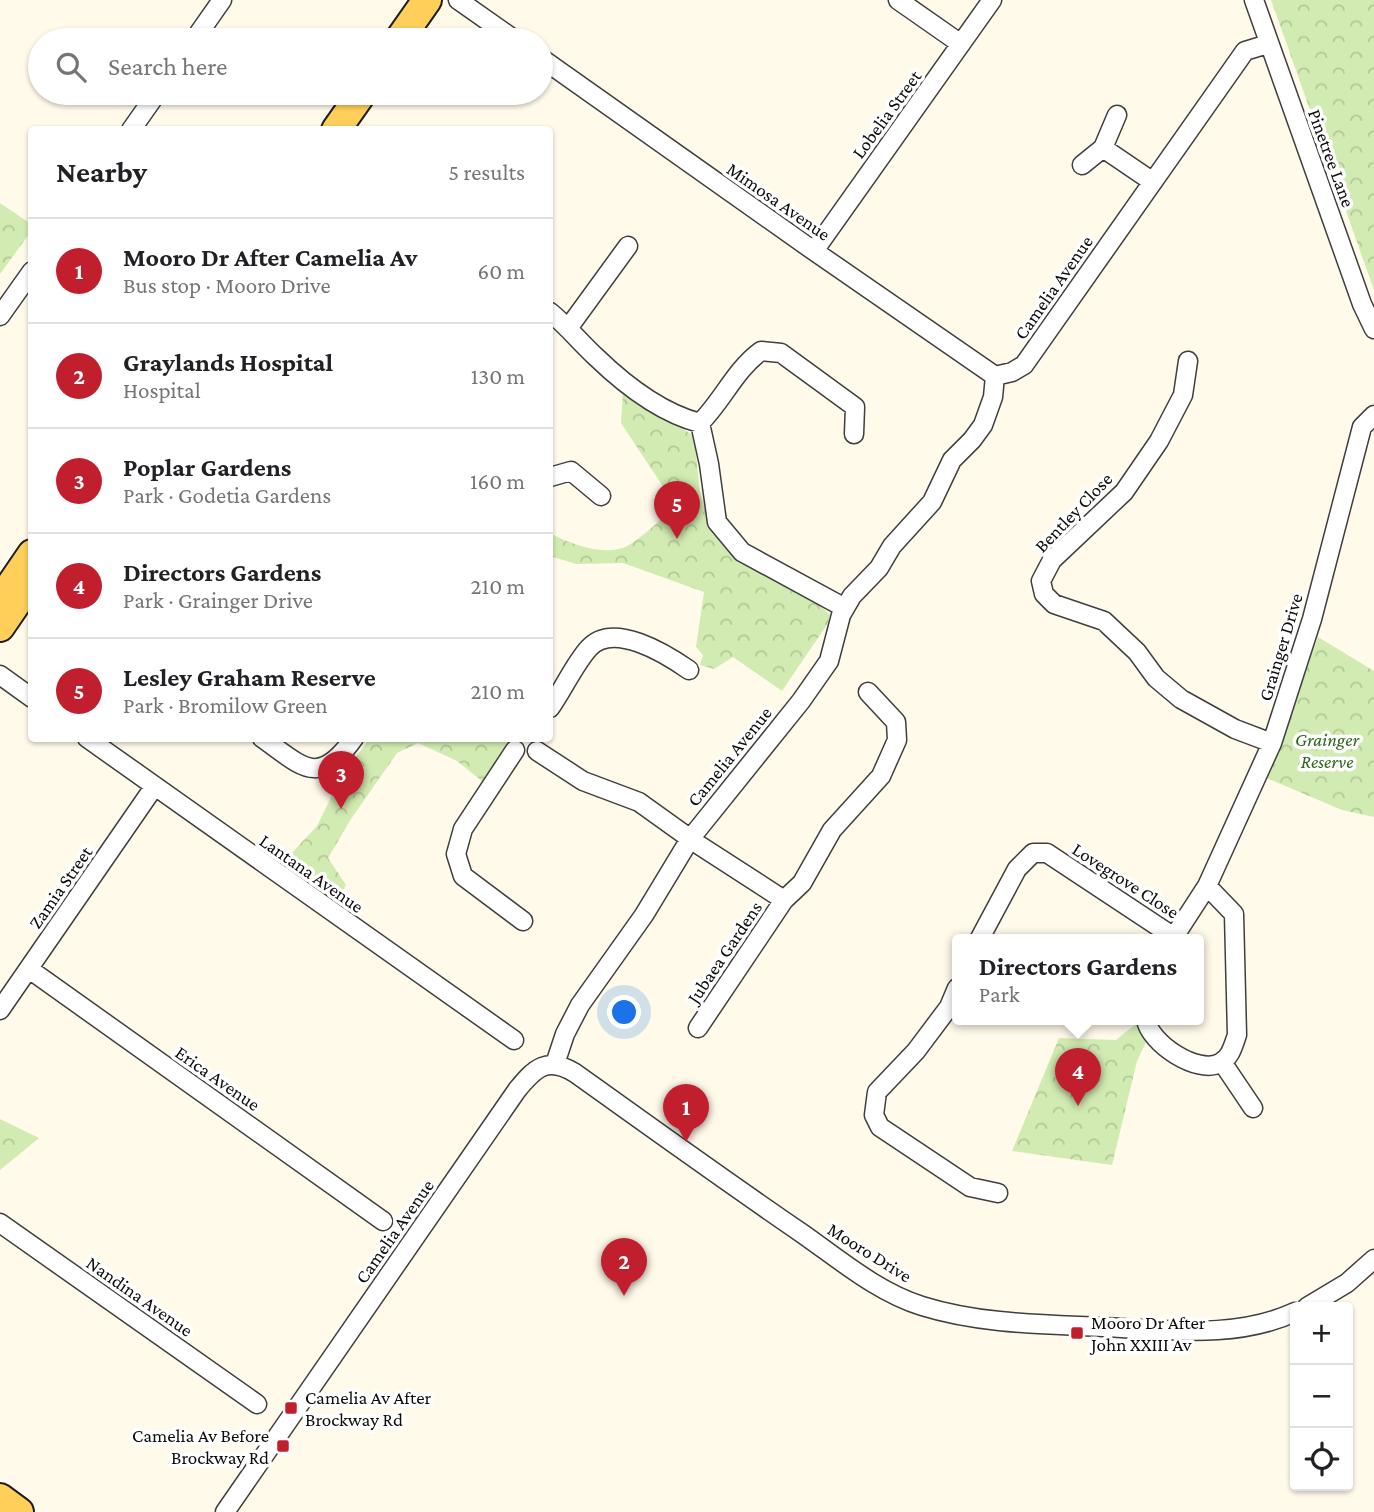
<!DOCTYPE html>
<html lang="en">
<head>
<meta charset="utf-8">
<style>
  body { margin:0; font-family:"Crimson Pro",serif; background:#f6f6f6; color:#202124 }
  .controls { position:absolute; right:21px; bottom:21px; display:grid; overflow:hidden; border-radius:7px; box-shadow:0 2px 5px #0004 }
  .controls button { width:63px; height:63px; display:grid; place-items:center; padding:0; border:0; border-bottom:2px solid #e0e0e0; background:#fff; color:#202124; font:35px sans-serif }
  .you { position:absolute; left:625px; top:1013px; width:24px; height:24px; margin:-18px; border:5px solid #fff; border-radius:50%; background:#1a73e8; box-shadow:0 0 0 10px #1a73e833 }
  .badge { display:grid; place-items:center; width:46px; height:46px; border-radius:50%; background:#c11e2e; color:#fff; font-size:23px; font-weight:700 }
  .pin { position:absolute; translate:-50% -58px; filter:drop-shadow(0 2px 4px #0008) }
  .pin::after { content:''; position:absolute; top:37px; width:24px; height:21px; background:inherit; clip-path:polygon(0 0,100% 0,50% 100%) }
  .popup { position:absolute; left:952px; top:934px; width:252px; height:91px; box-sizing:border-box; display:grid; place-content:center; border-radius:7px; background:#fff; filter:drop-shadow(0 2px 5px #0005); font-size:23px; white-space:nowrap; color:#757577 }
  .popup b { font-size:26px; color:#202124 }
  .popup::after { content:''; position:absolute; left:50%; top:100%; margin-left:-14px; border:14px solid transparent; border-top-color:#fff }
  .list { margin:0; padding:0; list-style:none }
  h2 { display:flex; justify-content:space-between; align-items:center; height:91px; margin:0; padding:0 28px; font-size:30px }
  h2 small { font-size:23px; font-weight:400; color:#757577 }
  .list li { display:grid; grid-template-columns:46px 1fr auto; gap:21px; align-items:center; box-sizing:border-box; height:105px; padding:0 28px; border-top:2px solid #e0e0e0 }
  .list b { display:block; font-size:26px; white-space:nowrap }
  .list p { margin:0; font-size:23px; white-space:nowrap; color:#757577 }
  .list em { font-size:23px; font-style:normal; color:#757577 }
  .icon { flex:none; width:38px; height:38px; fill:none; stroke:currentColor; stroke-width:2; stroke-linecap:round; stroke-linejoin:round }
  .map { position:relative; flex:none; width:1374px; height:1512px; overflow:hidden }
  .search { position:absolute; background:#fff; box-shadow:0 2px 5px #0004; left:28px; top:28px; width:525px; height:77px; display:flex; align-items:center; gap:18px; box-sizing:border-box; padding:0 24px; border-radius:38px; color:#757577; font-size:26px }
  .panel { position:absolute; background:#fff; box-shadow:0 2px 5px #0004; left:28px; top:126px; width:525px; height:616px; border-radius:7px }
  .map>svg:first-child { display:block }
  .park { fill:url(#park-crowns) }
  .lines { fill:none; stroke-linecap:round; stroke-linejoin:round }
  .street-casing { stroke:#3f3f3f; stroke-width:21 }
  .primary-casing { stroke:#1d1d1d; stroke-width:32 }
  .street { stroke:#fff; stroke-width:18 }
  .primary { stroke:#ffcf5a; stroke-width:28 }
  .poi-dot { fill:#c11e2e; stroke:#fff; stroke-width:2.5 }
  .labels { text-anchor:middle; stroke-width:7; stroke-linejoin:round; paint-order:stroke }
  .street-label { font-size:19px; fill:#0c0c0c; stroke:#fff }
  .park-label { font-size:19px; font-style:italic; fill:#2d651a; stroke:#fff }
  .poi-label { font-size:19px; fill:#0c0c0c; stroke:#fff; text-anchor:start }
</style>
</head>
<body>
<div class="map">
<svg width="1374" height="1512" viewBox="0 0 1374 1512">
  <defs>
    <pattern id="park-crowns" width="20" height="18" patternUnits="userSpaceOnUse" patternTransform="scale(1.75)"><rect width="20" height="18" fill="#d2ebb2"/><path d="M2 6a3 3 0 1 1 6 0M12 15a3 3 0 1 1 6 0" fill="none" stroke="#b3c898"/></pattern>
  </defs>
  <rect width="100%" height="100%" fill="#fffaea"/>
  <path class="park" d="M1271,0H1374V290Z
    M0,203L31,224L32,230L0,274Z
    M623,391L694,436L700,492L712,533L735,554L802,592L830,614L828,623L782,691L733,657L714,669L700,665L703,655L696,647L704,592L623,563L576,564L550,556V533C570,544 607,558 629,545C645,535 661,519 676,506L621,423Z
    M1318,637L1374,671V817L1342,810L1264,777Z
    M369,739H510L509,751L483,782L457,761L418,743L397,753L351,819L328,858L346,885L340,896L287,858L317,826L340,779Z
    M1138,1022L1146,1042L1137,1061L1112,1165L1012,1151L1059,1038L1116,1040Z
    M0,1119L39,1138L0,1170Z"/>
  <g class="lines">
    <g class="street-casing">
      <path id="street" d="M458,0L515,40
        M898,0L961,44
        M1254,0L1362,304L1374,329
        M194,40L222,0
        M541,58L814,251L995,376
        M1117,115L1103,148L1153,182
        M131,130L157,93
        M1082,165L1103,148
        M814,251L992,0
        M550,312C567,326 580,342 596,357C625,385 661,413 700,423L709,464L717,522L742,552L845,608
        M0,316L32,271
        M569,327L628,246
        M1188,361L1183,395L1159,441L1124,492L1052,560L1041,581L1044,594L1054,604L1104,621L1137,652L1156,678L1181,699L1235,729L1272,743
        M700,423C723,400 735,370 761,351L781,353L855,407L854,434
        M550,477L571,471L601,496
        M0,675L32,698
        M550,708C563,690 575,663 589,648C613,621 666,654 689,670
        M87,738L514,1040
        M262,738C303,767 318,788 354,738
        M515,750L463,829L456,854L463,876L523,921
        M537,751L583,781L639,802L699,845L784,900
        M979,940L1017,869L1033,853H1047L1174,937
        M1172,940L1207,886L1272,743L1312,619L1362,427L1374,415
        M29,969L383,1221
        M957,988L949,1007L916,1051L877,1092L874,1115L880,1127L970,1187L998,1193
        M0,1010L154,787
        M1146,1020C1150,1043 1197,1075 1220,1063C1231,1057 1233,1046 1237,1035L1234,914L1207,886
        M698,1028L784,900L802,883L832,830L881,776L897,740L896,722L868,692
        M1222,1062L1253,1108
        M555,1064L565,1034L580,1005L644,915L690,839L801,701L829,661L841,615L852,596L879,568L892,546L932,502L952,460L972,440L983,425L993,397L995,376L1012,372L1024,365L1245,51L1268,44
        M0,1223L257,1404
        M1307,1307L1347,1283L1374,1259
        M225,1512L517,1090C535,1068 547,1056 575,1073C649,1126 724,1180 800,1232C839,1259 877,1292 922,1306C986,1326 1056,1324 1122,1328C1180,1331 1241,1337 1295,1312"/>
    </g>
    <g class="primary-casing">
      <path id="primary" d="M399,40L427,0
        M336,130L362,93
        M0,601L32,554
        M0,627L26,589
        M0,1498L19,1512"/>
    </g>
    <use href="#street" class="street"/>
    <use href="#primary" class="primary"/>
  </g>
  <g class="poi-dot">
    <rect x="1070" y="1326" width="14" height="14" rx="3.5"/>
    <rect x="284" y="1401" width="14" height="14" rx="3.5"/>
    <rect x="276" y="1439" width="14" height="14" rx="3.5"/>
  </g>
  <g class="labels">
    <g class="street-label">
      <text transform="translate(886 114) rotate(-54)" y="7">Lobelia Street</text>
      <text transform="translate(1332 158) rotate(70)" y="7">Pinetree Lane</text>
      <text transform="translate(779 201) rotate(35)" y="7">Mimosa Avenue</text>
      <text transform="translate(1053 287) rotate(-55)" y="7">Camelia Avenue</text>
      <text transform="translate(1073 512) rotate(-46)" y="7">Bentley Close</text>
      <text transform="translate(1280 647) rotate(-73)" y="7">Grainger Drive</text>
      <text transform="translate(729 756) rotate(-51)" y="7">Camelia Avenue</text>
      <text transform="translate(312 873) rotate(35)" y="7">Lantana Avenue</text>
      <text transform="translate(1126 880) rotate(33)" y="7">Lovegrove Close</text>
      <text transform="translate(60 887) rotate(-55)" y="7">Zamia Street</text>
      <text transform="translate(724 952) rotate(-56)" y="7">Jubaea Gardens</text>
      <text transform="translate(218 1078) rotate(35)" y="7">Erica Avenue</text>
      <text transform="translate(394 1231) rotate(-55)" y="7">Camelia Avenue</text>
      <text transform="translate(870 1252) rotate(32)" y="7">Mooro Drive</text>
      <text transform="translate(140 1296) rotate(35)" y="7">Nandina Avenue</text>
    </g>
    <g class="park-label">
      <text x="1327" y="746">Grainger<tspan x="1327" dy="22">Reserve</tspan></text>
    </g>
    <g class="poi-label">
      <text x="1091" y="1329">Mooro Dr After<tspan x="1091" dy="22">John XXIII Av</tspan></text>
      <text x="305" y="1404">Camelia Av After<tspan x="305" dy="22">Brockway Rd</tspan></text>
      <text x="269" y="1442" text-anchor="end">Camelia Av Before<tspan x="269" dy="22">Brockway Rd</tspan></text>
    </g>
  </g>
</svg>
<div class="controls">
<button>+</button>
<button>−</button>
<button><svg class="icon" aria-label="locate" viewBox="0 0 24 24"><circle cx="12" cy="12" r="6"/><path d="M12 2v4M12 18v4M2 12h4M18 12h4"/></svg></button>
</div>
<div class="you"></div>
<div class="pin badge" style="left:686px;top:1142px">1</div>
<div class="pin badge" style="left:624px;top:1296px">2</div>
<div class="pin badge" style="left:341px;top:809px">3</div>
<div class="pin badge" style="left:1078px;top:1106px">4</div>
<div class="popup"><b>Directors Gardens</b>Park</div>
<div class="pin badge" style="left:677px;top:539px">5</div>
<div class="search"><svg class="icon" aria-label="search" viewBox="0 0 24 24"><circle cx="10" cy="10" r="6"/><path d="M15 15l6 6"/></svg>Search here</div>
<section class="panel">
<h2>Nearby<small>5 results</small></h2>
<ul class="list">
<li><span class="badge">1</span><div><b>Mooro Dr After Camelia Av</b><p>Bus stop · Mooro Drive</p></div><em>60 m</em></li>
<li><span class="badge">2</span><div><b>Graylands Hospital</b><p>Hospital</p></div><em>130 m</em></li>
<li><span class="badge">3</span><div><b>Poplar Gardens</b><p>Park · Godetia Gardens</p></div><em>160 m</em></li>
<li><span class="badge">4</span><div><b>Directors Gardens</b><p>Park · Grainger Drive</p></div><em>210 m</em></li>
<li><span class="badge">5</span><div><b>Lesley Graham Reserve</b><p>Park · Bromilow Green</p></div><em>210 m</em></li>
</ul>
</section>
</div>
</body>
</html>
